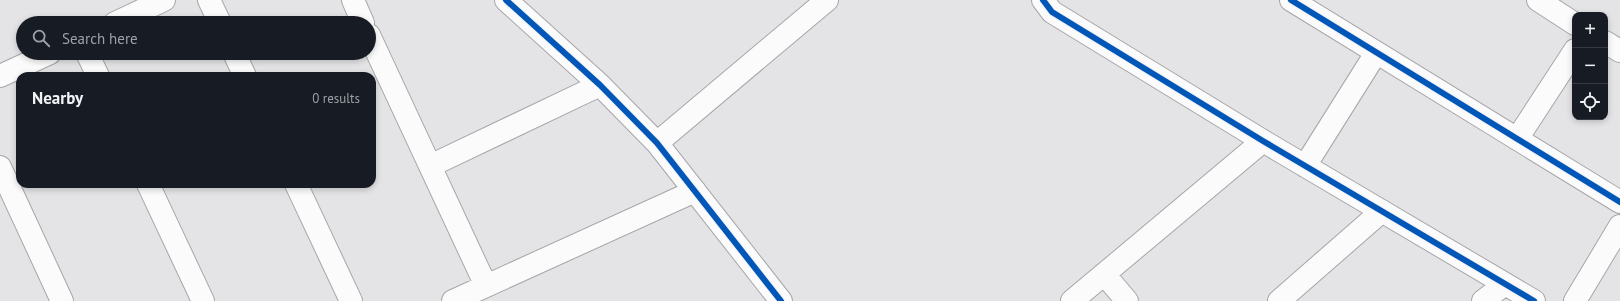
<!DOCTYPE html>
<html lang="en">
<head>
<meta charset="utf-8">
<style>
  body { margin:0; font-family:"PT Sans",sans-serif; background:#242831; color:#f1f3f6 }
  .controls { position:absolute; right:12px; top:12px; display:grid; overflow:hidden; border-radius:8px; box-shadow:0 2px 6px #0003 }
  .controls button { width:36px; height:36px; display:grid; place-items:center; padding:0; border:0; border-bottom:1px solid #363941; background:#171b24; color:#f1f3f6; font:20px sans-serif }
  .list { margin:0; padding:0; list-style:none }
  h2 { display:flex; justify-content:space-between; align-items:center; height:52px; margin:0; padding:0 16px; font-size:17px }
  h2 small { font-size:13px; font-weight:400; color:#9ea1a6 }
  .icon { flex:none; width:22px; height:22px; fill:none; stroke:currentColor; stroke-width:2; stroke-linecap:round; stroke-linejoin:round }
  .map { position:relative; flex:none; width:1620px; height:301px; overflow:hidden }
  .search { position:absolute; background:#171b24; box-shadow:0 2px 6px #0003; left:16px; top:16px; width:360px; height:44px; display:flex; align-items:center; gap:10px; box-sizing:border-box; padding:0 14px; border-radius:22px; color:#9ea1a6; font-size:15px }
  .panel { position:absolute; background:#171b24; box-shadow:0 2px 6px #0003; left:16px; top:72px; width:360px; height:116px; border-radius:12px }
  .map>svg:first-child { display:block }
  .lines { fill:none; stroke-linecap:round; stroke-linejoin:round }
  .minor-casing { stroke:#a6a6a9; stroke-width:24 }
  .minor { stroke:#fbfbfb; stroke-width:22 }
  .cycleway-casing { stroke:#f1f1f5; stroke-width:8 }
  .cycleway { stroke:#0057b8; stroke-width:6 }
</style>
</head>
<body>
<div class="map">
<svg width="1620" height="301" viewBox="0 0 1620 301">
  <rect width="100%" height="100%" fill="#e4e4e7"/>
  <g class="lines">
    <g class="minor-casing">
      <path id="minor" d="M209,0L220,23
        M353,0L363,23
        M506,0L600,85L657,143L781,301
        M1043,0L1052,12L1263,141L1534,301
        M1291,0L1620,202
        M1538,0L1575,24
        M115,23L164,0
        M369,35L486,286
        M1605,42L1620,51
        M87,53L98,76
        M234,53L245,76
        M0,76L50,53
        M1517,139L1575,50
        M657,143L827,0
        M430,166L600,85
        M1305,166L1376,53
        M0,167L62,301
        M148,184L203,301
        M296,184L351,301
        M1104,274L1127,301
        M453,301L695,191
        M1072,301L1263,141
        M1279,301L1382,211
        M1483,301L1505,284
        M1575,301L1620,226"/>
    </g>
    <use href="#minor" class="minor"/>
    <g class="cycleway-casing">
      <path id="cycleway" d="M506,0L600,85L657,143L781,301
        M1043,0L1052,12L1263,141L1534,301
        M1291,0L1620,202"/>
    </g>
    <use href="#cycleway" class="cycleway"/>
  </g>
</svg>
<div class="controls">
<button>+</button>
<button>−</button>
<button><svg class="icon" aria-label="locate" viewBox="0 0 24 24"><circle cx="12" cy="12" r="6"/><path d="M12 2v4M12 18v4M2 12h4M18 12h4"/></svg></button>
</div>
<div class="search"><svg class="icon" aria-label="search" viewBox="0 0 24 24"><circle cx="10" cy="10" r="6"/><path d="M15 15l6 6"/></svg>Search here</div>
<section class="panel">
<h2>Nearby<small>0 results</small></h2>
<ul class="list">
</ul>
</section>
</div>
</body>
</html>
